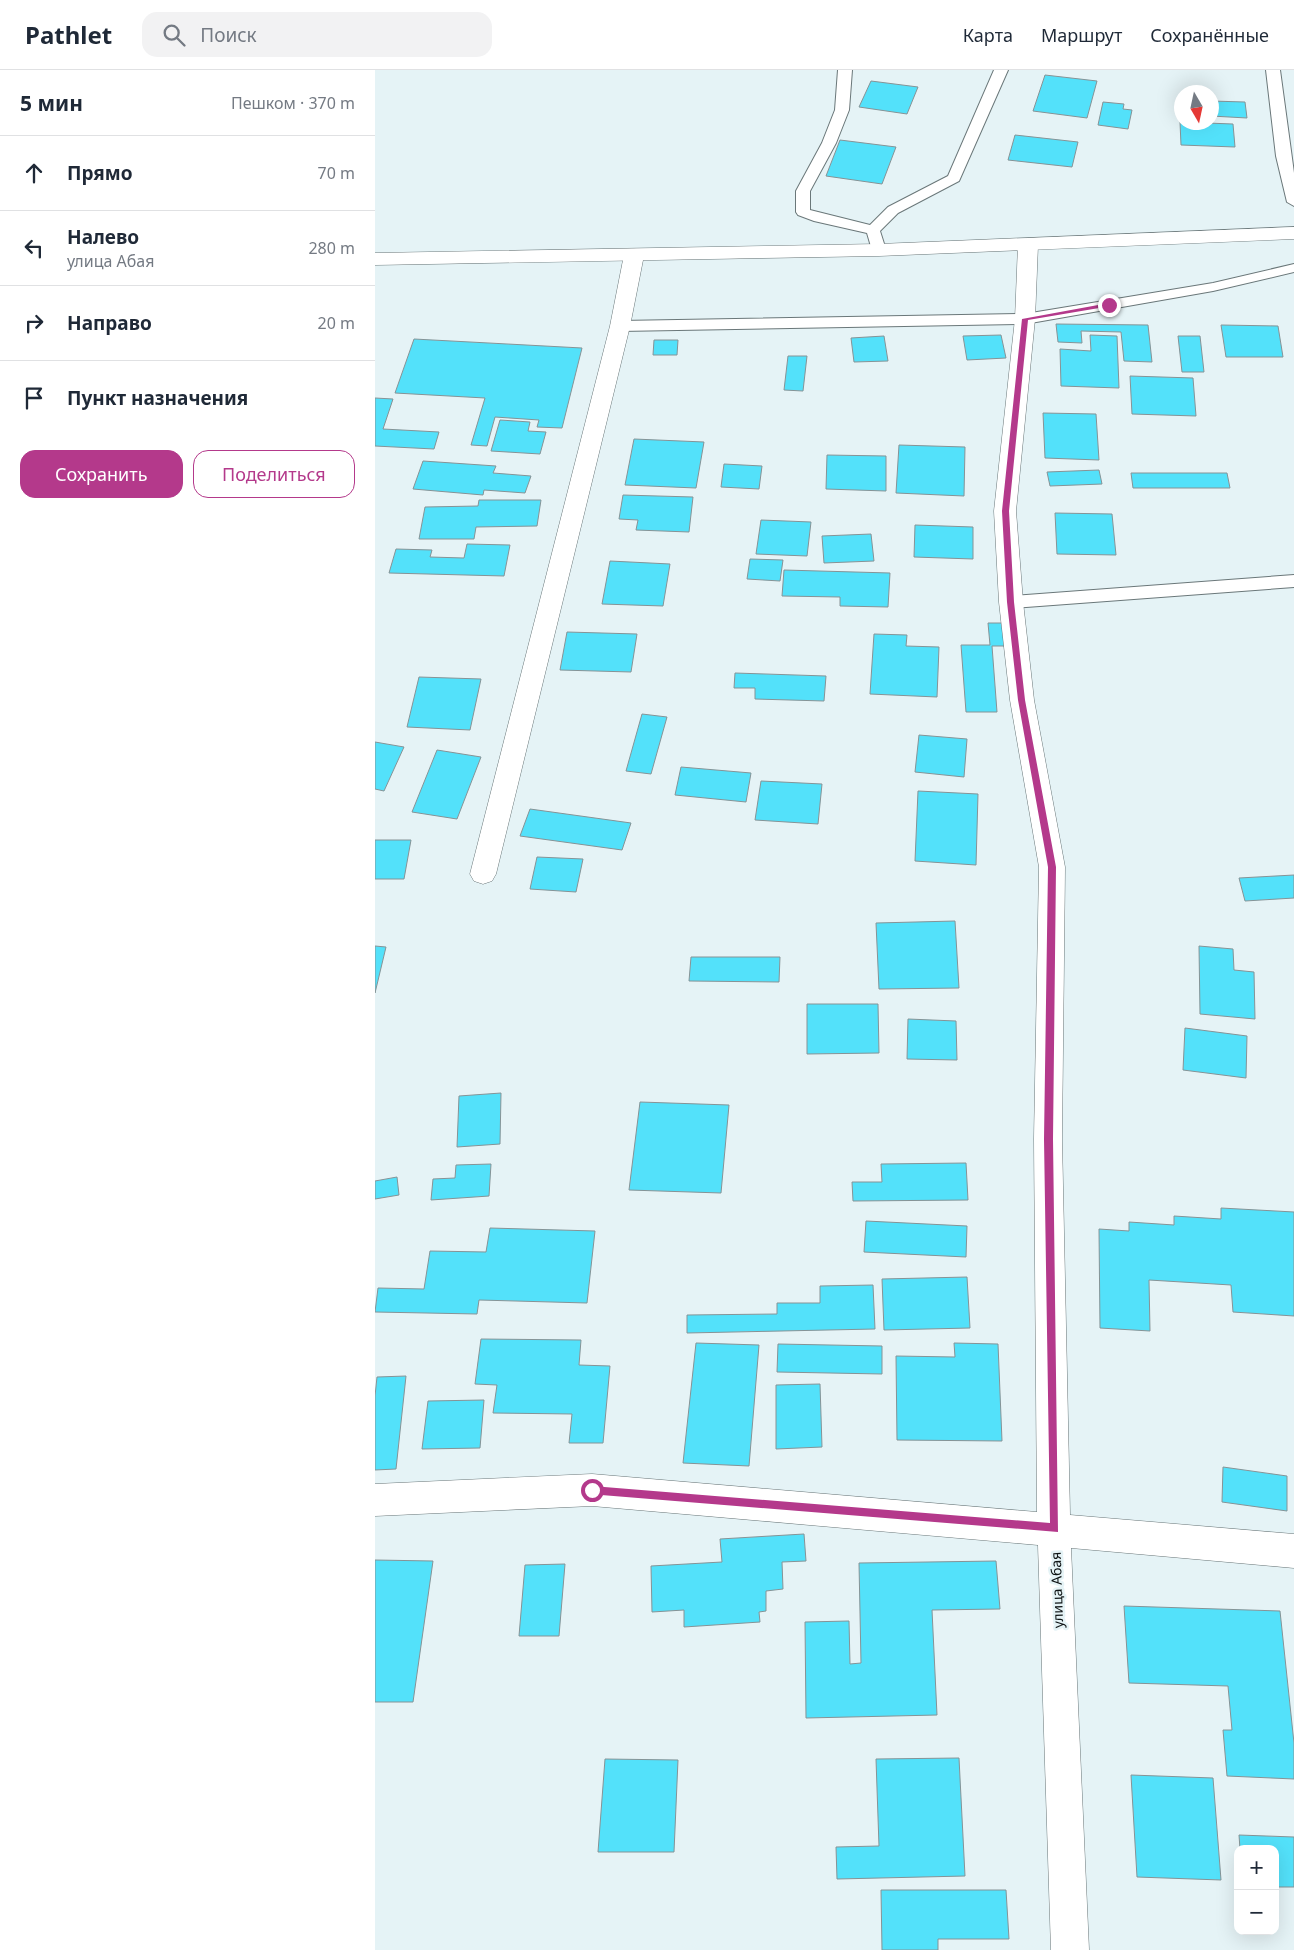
<!DOCTYPE html>
<html lang="ru">
<head>
<meta charset="utf-8">
<style>
  body { margin:0; font-family:"Noto Sans",sans-serif; background:#f2f2f3; color:#1f2937 }
  .controls { position:absolute; right:15px; bottom:15px; display:grid; overflow:hidden; border-radius:10px; box-shadow:0 5px 20px #0002 }
  .controls button { width:45px; height:45px; display:grid; place-items:center; padding:0; border:0; border-bottom:1px solid #e0e1e3; background:#fff; color:#1f2937; font:25px sans-serif }
  .compass { position:absolute; left:799px; top:15px; width:45px; height:45px; border-radius:50%; background:#fff; box-shadow:0 5px 20px #0002; rotate:171deg }
  .stop { position:absolute; width:15px; height:15px; margin:-11px; border:4px solid #b4398b; border-radius:50%; background:#fff }
  .stop.end { background:#b4398b; border-color:#fff; box-shadow:0 1px 5px #0008 }
  .list { margin:0; padding:0; list-style:none }
  h2 { display:flex; justify-content:space-between; align-items:center; height:65px; margin:0; padding:0 20px; font-size:21px }
  h2 small { font-size:16px; font-weight:400; color:#747a83 }
  .list li { display:grid; grid-template-columns:32px 1fr auto; gap:15px; align-items:center; box-sizing:border-box; height:75px; padding:0 20px; border-top:1px solid #e0e1e3 }
  .list b { display:block; font-size:19px; white-space:nowrap }
  .list p { margin:0; font-size:16px; white-space:nowrap; color:#747a83 }
  .list em { font-size:16px; font-style:normal; color:#747a83 }
  .actions { display:flex; gap:10px; padding:15px 20px }
  .actions a { flex:1; padding:11px 0; border:1px solid #b4398b; border-radius:15px; text-align:center; font-size:18px; color:#b4398b }
  .actions .main { background:#b4398b; color:#fff }
  .icon { flex:none; width:28px; height:28px; fill:none; stroke:currentColor; stroke-width:2; stroke-linecap:round; stroke-linejoin:round }
  .map { position:relative; flex:none; width:919px; height:1880px; overflow:hidden }
  header { display:flex; align-items:center; gap:30px; box-sizing:border-box; height:70px; padding:0 25px; background:#fff; border-bottom:1px solid #e0e1e3 }
  header strong { font-size:24px }
  nav { display:flex; gap:28px; margin-inline-start:auto; font-size:18px }
  .search { width:350px; height:45px; background:#f2f2f3; display:flex; align-items:center; gap:12px; box-sizing:border-box; padding:0 18px; border-radius:15px; color:#747a83; font-size:19px }
  main { display:flex }
  aside { flex:1; background:#fff }
  .map>svg:first-child { display:block }
  .building { fill:#53e1fa; stroke:#869396 }
  .lines { fill:none; stroke-linecap:round; stroke-linejoin:round }
  .lane-casing { stroke:#6a7779; stroke-width:2 }
  .street-casing { stroke:#6a7779; stroke-width:1 }
  .secondary-casing { stroke:#6a7779; stroke-width:1 }
  .lane { fill:#fff; fill-rule:evenodd }
  .street { fill:#fff; fill-rule:evenodd }
  .secondary { fill:#fff; fill-rule:evenodd }
  .route { fill:#b4398b }
  .labels { text-anchor:middle; stroke-width:5; stroke-linejoin:round; paint-order:stroke }
  .street-label { font-size:14px; fill:#0e1314; stroke:#e5f3f6 }
</style>
</head>
<body>
<header>
<strong>Pathlet</strong>
<div class="search"><svg class="icon" aria-label="search" viewBox="0 0 24 24"><circle cx="10" cy="10" r="6"/><path d="M15 15l6 6"/></svg>Поиск</div>
<nav><a>Карта</a><a>Маршрут</a><a>Сохранённые</a></nav>
</header>
<main>
<aside>
<h2>5 мин<small>Пешком · 370 m</small></h2>
<ul class="list">
<li><svg class="icon" aria-label="ahead" viewBox="0 0 24 24"><path d="M12 20V5M6 11l6-6 6 6"/></svg><div><b>Прямо</b></div><em>70 m</em></li>
<li><svg class="icon" aria-label="left" viewBox="0 0 24 24"><path d="M17 20v-9H6M10 6l-5 5 5 5"/></svg><div><b>Налево</b><p>улица Абая</p></div><em>280 m</em></li>
<li><svg class="icon" aria-label="right" viewBox="0 0 24 24"><path d="M7 20v-9h11M14 6l5 5-5 5"/></svg><div><b>Направо</b></div><em>20 m</em></li>
<li><svg class="icon" aria-label="arrive" viewBox="0 0 24 24"><path d="M6 21V4h12l-3 4 3 4H6"/></svg><div><b>Пункт назначения</b></div></li>
</ul>
<div class="actions"><a class="main">Сохранить</a><a>Поделиться</a></div>
</aside>
<div class="map">
<svg width="919" height="1880" viewBox="0 0 919 1880">
  <rect width="100%" height="100%" fill="#e5f3f6"/>
  <path class="building" d="M670,5L722,11L712,48L658,41Z
    M496,11L543,17L532,44L484,37Z
    M836,31L870,32L872,48L836,46Z
    M728,32L749,34L748,39L757,40L753,59L723,55Z
    M805,52L858,54L860,77L806,75Z
    M640,65L703,72L697,97L633,90Z
    M465,70L521,77L507,114L451,106Z
    M681,254L773,255L777,292L749,291L746,262L706,261L707,273L683,272Z
    M846,255L903,256L908,287H851Z
    M626,265L631,288L592,290L588,266Z
    M715,265L742,266L744,318L686,316L685,279L716,281Z
    M509,266L513,291L479,292L476,268Z
    M803,266H825L829,302H807Z
    M39,269L207,278L187,358L162,357L164,350L120,347L112,376L96,375L110,328L20,323Z
    M279,270H303L302,285H278Z
    M413,286H432L428,321L409,320Z
    M755,306L818,308L821,346L757,344Z
    M0,328L18,329L8,359L64,362L59,379L0,376Z
    M668,343L721,344L724,390L670,388Z
    M125,350L155,352L153,361L171,362L165,384L116,381Z
    M259,369L329,372L321,418L250,415Z
    M524,375L590,377L589,426L521,423Z
    M452,385L511,386V421L451,419Z
    M48,391L121,396L118,403L156,406L150,423L109,420L108,425L38,419Z
    M349,394L387,396L384,419L346,417Z
    M724,400L727,414L675,416L672,402Z
    M756,403H852L855,418H758Z
    M248,425L318,427L314,462L261,460L263,450L244,449Z
    M104,430H166L162,456L101,457L99,469H44L50,437L103,436Z
    M680,443L737,444L741,485L682,484Z
    M386,450L436,452L432,486L381,484Z
    M540,455L598,457V489L539,487Z
    M496,464L499,491L449,493L447,466Z
    M92,474L135,475L129,506L14,503L21,479L57,480L55,487L89,488Z
    M375,489L408,490L405,511L372,509Z
    M235,491L295,494L288,536L227,534Z
    M409,500L515,503L513,537L465,536V527L407,526Z
    M613,553H628L630,576H617L622,642H591L586,575H615Z
    M192,562L262,564L256,602L185,600Z
    M499,564L532,565L531,576L564,577L562,627L495,624Z
    M360,603L451,606L449,631L380,629V618H359Z
    M44,607L106,609L95,660L32,657Z
    M267,644L292,647L276,704L251,701Z
    M544,665L592,669L589,707L540,702Z
    M0,672L29,677L9,721L0,719Z
    M62,680L106,687L82,749L37,742Z
    M306,697L376,703L371,732L300,725Z
    M386,711L447,714L443,754L380,750Z
    M543,721L603,724L601,795L540,791Z
    M155,739L256,753L247,780L145,766Z
    M0,770H36L29,809H0Z
    M162,787L208,789L201,822L155,819Z
    M919,805V828L870,831L864,808Z
    M580,851L584,918L504,919L501,853Z
    M0,876L11,877L0,923Z
    M824,876L858,879L859,900L879,902L880,949L825,944Z
    M316,887H405L404,912L314,911Z
    M432,934H503L504,983L432,984Z
    M533,949L581,951L582,990L532,989Z
    M810,958L872,966L871,1008L808,1000Z
    M126,1023L125,1074L82,1077L84,1026Z
    M265,1032L354,1035L346,1123L254,1120Z
    M591,1093L593,1130L478,1131L477,1112H507L506,1094Z
    M116,1094L114,1126L56,1130L58,1109L80,1108L81,1095Z
    M22,1107L24,1125L0,1129V1111Z
    M846,1138L919,1142V1246L858,1242L856,1215L774,1210L775,1261L725,1258L724,1159L754,1161V1152L799,1155V1146L846,1149Z
    M491,1151L592,1156L591,1187L489,1182Z
    M115,1158L220,1161L212,1233L104,1230L102,1244L0,1242L3,1218L49,1219L55,1181L111,1182Z
    M592,1207L595,1258L509,1260L507,1209Z
    M498,1215L500,1259L312,1263V1245L402,1244V1233H445V1216Z
    M106,1269L206,1270L204,1295L235,1296L228,1373H194L197,1344L118,1343L122,1315L100,1314Z
    M321,1273L384,1275L374,1396L308,1393Z
    M579,1273L623,1274L627,1371L522,1370L521,1286L580,1287Z
    M403,1274L507,1276V1304L402,1302Z
    M31,1306L21,1399L0,1400V1326L2,1307Z
    M445,1314L447,1377L401,1379V1315Z
    M109,1330L105,1378L47,1379L53,1331Z
    M848,1397L912,1406V1441L847,1432Z
    M429,1464L431,1491L407,1492L408,1519L391,1521V1541L384,1542L385,1552L309,1557V1540L277,1542L276,1496L347,1492L345,1469Z
    M0,1490L58,1491L38,1632H0Z
    M621,1491L625,1539L557,1540L562,1645L431,1648L430,1552L474,1551L475,1594L486,1593L484,1493Z
    M190,1494L184,1566H144L150,1495Z
    M749,1536L905,1541L919,1673V1709L852,1706L848,1660H857L853,1616L754,1613Z
    M584,1688L590,1806L462,1809L461,1777L504,1776L501,1689Z
    M230,1689L303,1690L299,1782H223Z
    M756,1705L838,1708L846,1810L762,1807Z
    M864,1765L919,1767V1817H900V1779H865Z
    M506,1820H631L634,1869H563V1880H507Z"/>
  <g class="lines">
    <g class="lane-casing">
      <path id="lane" d="M463,0H477L474,40L461,73L435,121V140L495,155L513,137L573,106L619,0H633L584,111L523,143L505,161L511,180L504,184L497,180L492,163L439,151L423,145L421,142V121L447,73L460,40Z
        M891,0H905L919,103V136L912,132L901,86Z
        M919,194V202L838,221L650,254L245,261L238,256L245,251L650,244L838,213Z
        M919,505V517L636,538L630,536L628,532L630,528L636,526Z"/>
    </g>
    <g class="street-casing">
      <path id="street" d="M653,169L660,171L663,175L660,249L641,441L648,532L659,630L690,797L687,1069L695,1445L919,1464V1498L696,1478L714,1880H676L663,1475L217,1436L0,1446V1414L217,1404L662,1442L659,1069L664,797L635,630L624,532L619,441L640,249L643,175L646,171Z
        M259,179L266,181L269,185L255,256L121,804L117,811L108,814L99,811L95,804L235,256L249,185L252,181Z"/>
    </g>
    <g class="secondary-casing">
      <path id="secondary" d="M919,157V169L504,186L0,195V183L504,174Z"/>
    </g>
    <use href="#lane" class="lane"/>
    <use href="#street" class="street"/>
    <use href="#secondary" class="secondary"/>
  </g>
  <path class="route" d="M734,233L736,236L653,250L634,441L639,532L650,630L681,797L678,1069L683,1462L214,1424L212,1420L217,1416L675,1453L669,1069L673,797L643,630L632,532L627,441L647,249Z"/>
  <g class="labels">
    <g class="street-label">
      <text transform="translate(682 1520) rotate(-92)" y="5">улица Абая</text>
    </g>
  </g>
</svg>
<div class="controls">
<button>+</button>
<button>−</button>
</div>
<svg class="compass" viewBox="-18 -18 36 36"><path d="M0-13l5 13h-10z" fill="#e53935"/><path d="M0 13l5-13h-10z" fill="#747a83"/></svg>
<div class="stop" style="left:217px;top:1420px"></div>
<div class="stop end" style="left:734px;top:235px"></div>
</div>
</main>
</body>
</html>
